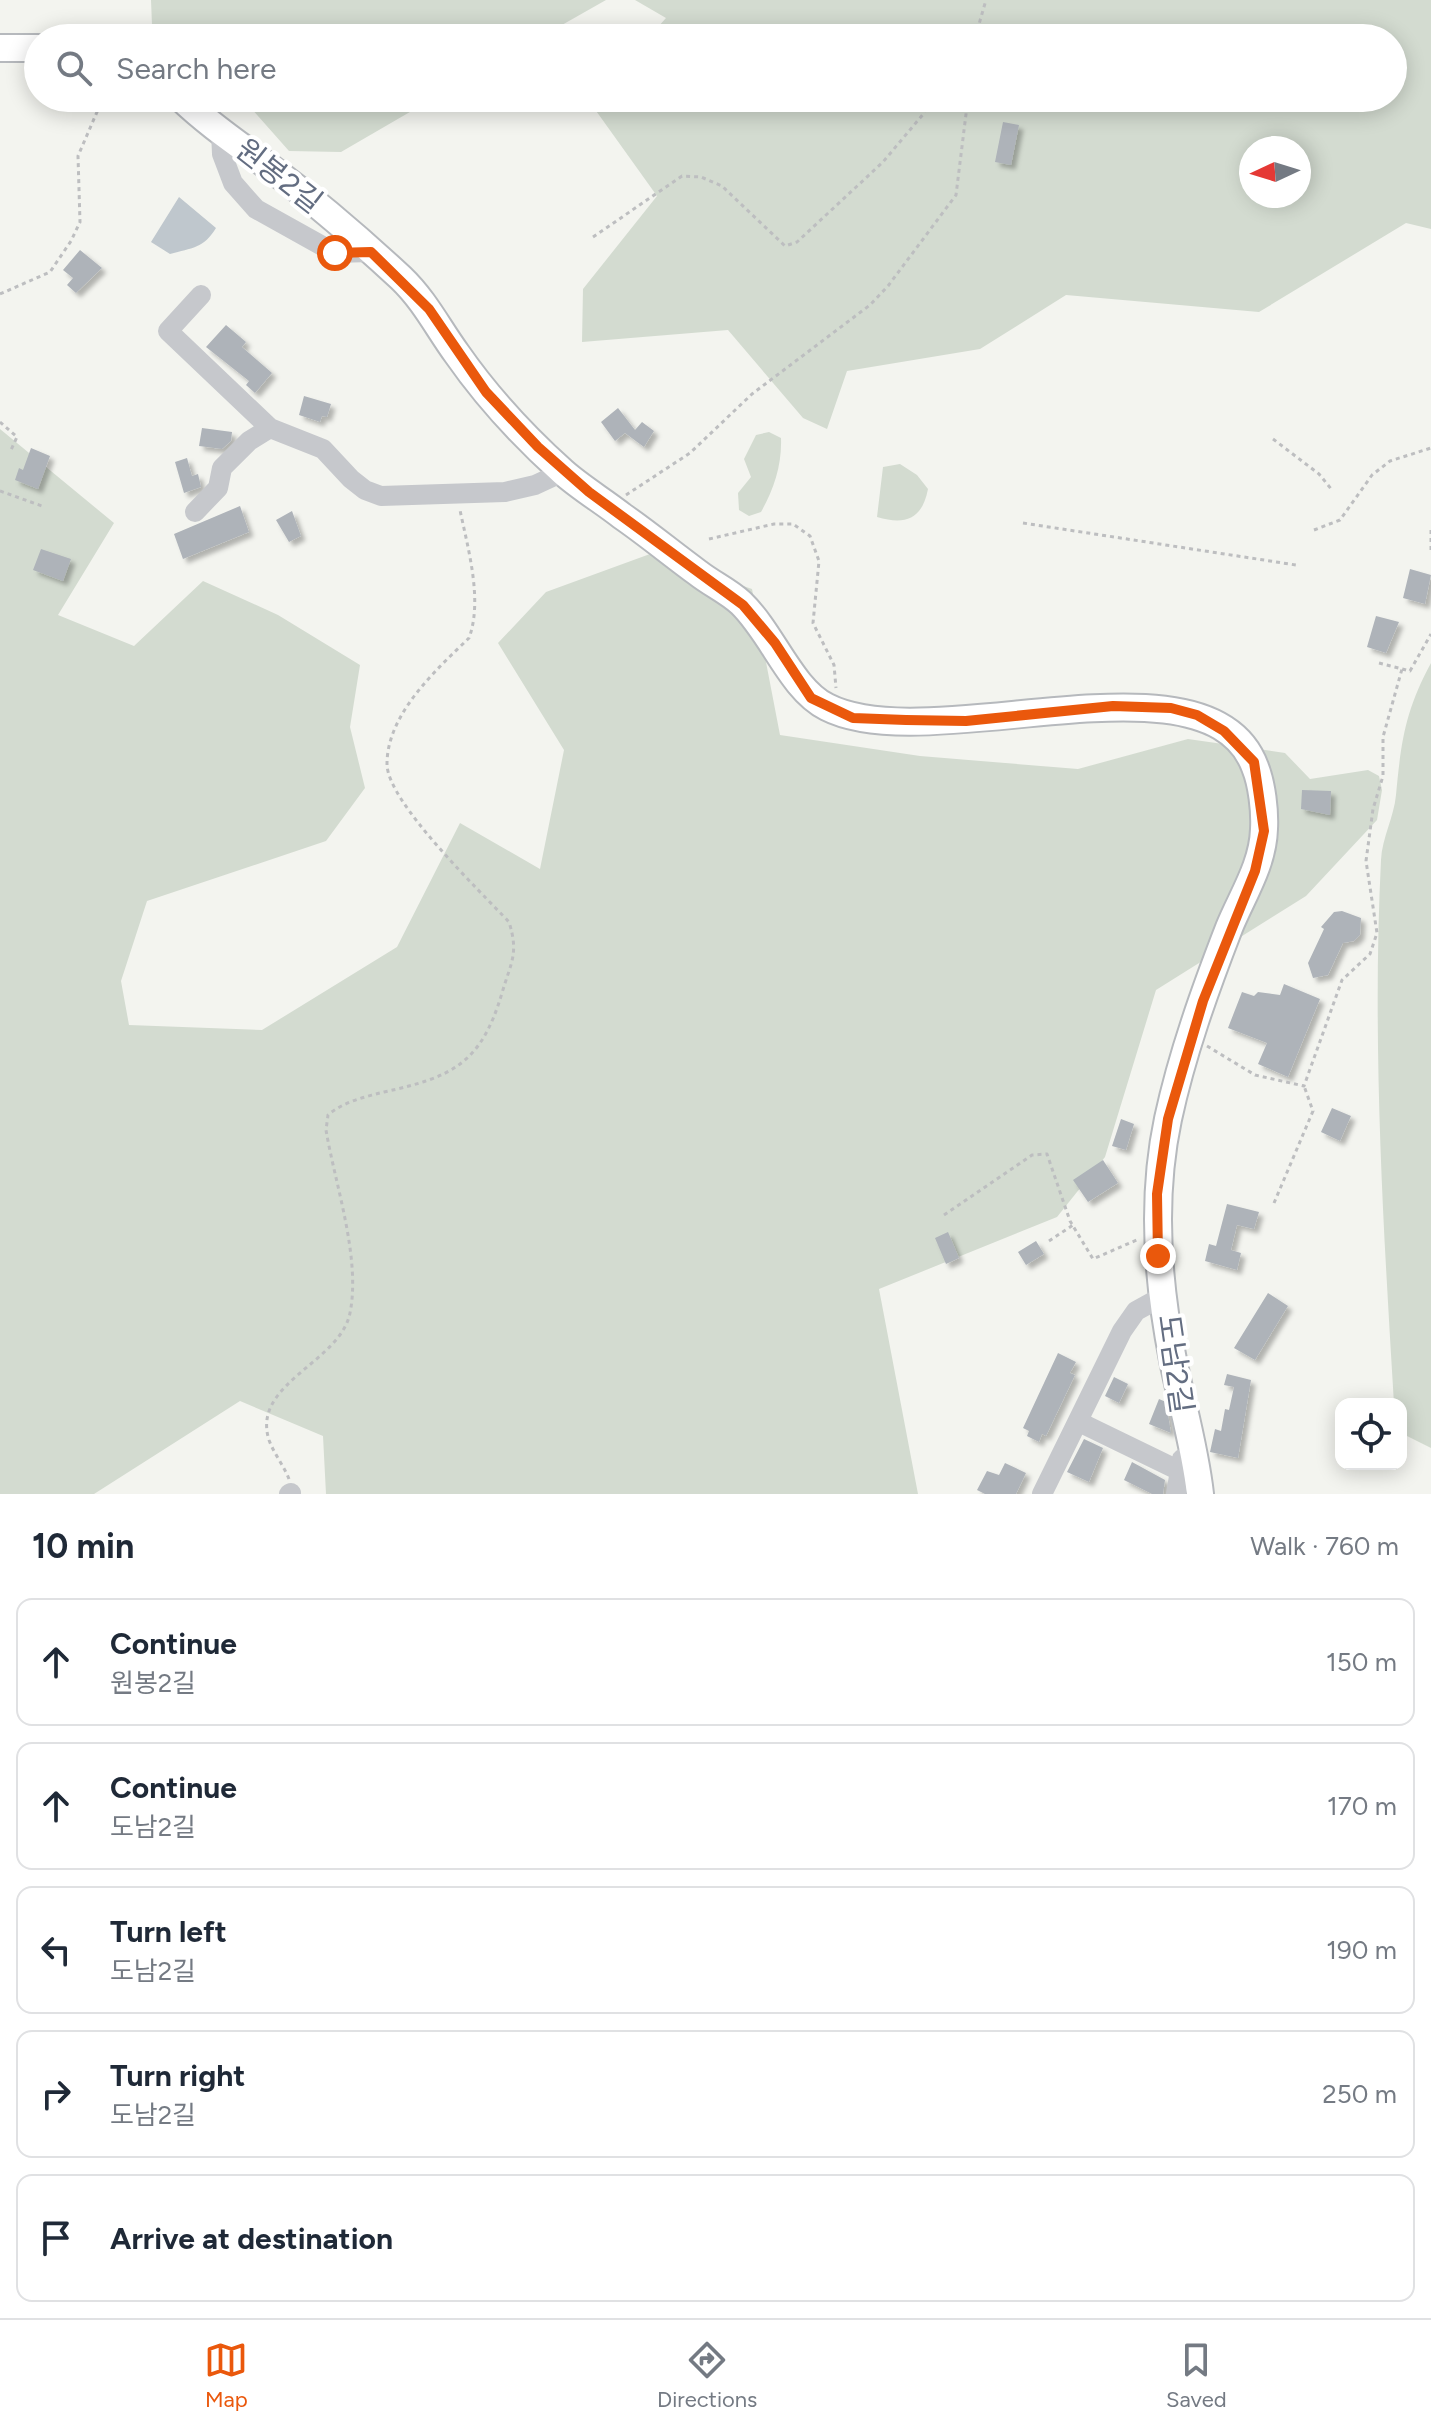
<!DOCTYPE html>
<html lang="en">
<head>
<meta charset="utf-8">
<style>
  body { margin:0; font-family:Figtree,"Noto Sans KR",sans-serif; background:#f2f2f3; color:#1f2937 }
  .controls { position:absolute; right:24px; bottom:24px; display:grid; overflow:hidden; border-radius:16px; box-shadow:0 4px 20px #0003 }
  .controls button { width:72px; height:72px; display:grid; place-items:center; padding:0; border:0; border-bottom:2px solid #e0e1e3; background:#fff; color:#1f2937; font:40px sans-serif }
  .compass { position:absolute; left:1239px; top:136px; width:72px; height:72px; border-radius:50%; background:#fff; box-shadow:0 4px 20px #0003; rotate:266deg }
  .stop { position:absolute; width:24px; height:24px; margin:-18px; border:6px solid #ea580c; border-radius:50%; background:#fff }
  .stop.end { background:#ea580c; border-color:#fff; box-shadow:0 2px 8px #0008 }
  .list { margin:0; padding:0; list-style:none }
  h2 { display:flex; justify-content:space-between; align-items:center; height:104px; margin:0; padding:0 32px; font-size:34px }
  h2 small { font-size:26px; font-weight:400; color:#747a83 }
  .list li { display:grid; grid-template-columns:52px 1fr auto; gap:24px; align-items:center; box-sizing:border-box; height:128px; margin:0 16px 16px; padding:0 16px; border:2px solid #e0e1e3; border-radius:16px }
  .list b { display:block; font-size:30px; white-space:nowrap }
  .list p { margin:0; font-size:26px; white-space:nowrap; color:#747a83 }
  .list em { font-size:26px; font-style:normal; color:#747a83 }
  .icon { flex:none; width:44px; height:44px; fill:none; stroke:currentColor; stroke-width:2; stroke-linecap:round; stroke-linejoin:round }
  .map { position:relative; flex:none; width:1431px; height:1494px; overflow:hidden }
  .search { position:absolute; background:#fff; box-shadow:0 4px 20px #0003; left:24px; right:24px; top:24px; height:88px; display:flex; align-items:center; gap:20px; box-sizing:border-box; padding:0 28px; border-radius:44px; color:#747a83; font-size:30px }
  .sheet { height:824px; background:#fff }
  nav { display:flex; justify-content:space-around; align-items:center; box-sizing:border-box; height:112px; border-top:2px solid #e0e1e3; background:#fff; font-size:22px; color:#747a83 }
  nav a { display:grid; justify-items:center; gap:4px }
  nav .on { color:#ea580c }
  .map>svg:first-child { display:block }
  .green { fill:#d3dbd0; fill-rule:evenodd }
  .water { fill:#bfc7cd }
  .building { fill:#aeb3b9; filter:url(#shadow) }
  .lines { fill:none; stroke-linecap:round; stroke-linejoin:round }
  .major-casing { stroke:#b6b9bd; stroke-width:30 }
  .path { stroke:#bdbec0; stroke-width:3; stroke-dasharray:4 4; stroke-linecap:butt }
  .minor { stroke:#c6c8cc; stroke-width:20 }
  .major { stroke:#fff; stroke-width:26 }
  .route { stroke:#ea580c; stroke-width:10 }
  .labels { text-anchor:middle; stroke-width:8; stroke-linejoin:round; paint-order:stroke }
  .street-label { font-size:30px; fill:#636d81; stroke:#fff }
</style>
</head>
<body>
<div class="map">
<svg width="1431" height="1494" viewBox="0 0 1431 1494">
  <defs>
    <filter id="shadow"><feDropShadow dx="4.5" dy="4.5" stdDeviation="2" flood-color="#0004"/></filter>
  </defs>
  <rect width="100%" height="100%" fill="#f3f4ef"/>
  <path class="green" d="M151,0H606L539,38H171L152,25Z
    M635,0H1431V229L1406,223L1259,312L1066,295L980,349L847,371L827,429L803,418L728,330L582,342L583,289L657,196L589,101L592,98H1393V38H648L666,18ZM1251,148H1299V196H1251Z
    M242,98H434L341,152L289,151Z
    M0,429L114,523L58,615L134,646L203,581L278,615L360,665L350,727L365,788L326,841L147,901L121,981L129,1025L262,1030L397,947L460,823L540,869L564,750L498,643L546,592L650,554L752,589L780,735L920,756L1078,769L1188,739L1285,753L1310,779L1368,770L1379,776L1382,790L1377,820L1306,896L1156,990L1105,1157L1057,1217L879,1289L918,1494H326L323,1436L240,1401L94,1494H0Z
    M769,432L781,438C782,465 774,489 761,512L749,516L739,510L738,493L751,477L744,459L756,435Z
    M900,464L917,475L928,489C922,520 905,525 877,517L883,467Z
    M1431,663V1448L1401,1433V1404H1394C1383,1223 1372,1041 1381,860C1382,838 1394,817 1396,795C1401,742 1405,711 1431,663Z"/>
  <path class="water" d="M179,197L216,228C204,248 192,248 170,254L151,242Z"/>
  <path class="building" d="M1003,122L1019,125L1011,165L995,162Z
    M80,250L102,268L76,293L67,285L73,278L63,270Z
    M226,325L246,342L242,347L272,373L255,393L246,385L249,381L206,347Z
    M304,396L331,404L327,417L322,416L320,422L299,415Z
    M618,408L635,430L642,422L654,431L644,447L625,433L615,441L601,422Z
    M202,428L232,432L231,441L222,449L199,446Z
    M31,448L50,456L38,489L15,480L19,468L23,470Z
    M187,458L192,476L198,474L201,487L184,493L175,462Z
    M240,506L249,532L183,559L174,534Z
    M292,511L301,536L289,542L276,520Z
    M41,549L71,559L63,581L33,570Z
    M1410,569L1431,575L1425,604L1403,598Z
    M1376,616L1399,622L1386,653L1367,647Z
    M1302,790L1331,791L1330,815L1301,809Z
    M1342,911L1361,918L1360,935L1354,941L1343,943L1328,975L1313,978L1308,963L1324,929L1321,927L1334,912Z
    M1284,984L1320,999L1288,1077L1258,1064L1267,1043L1228,1028L1242,992L1254,996L1258,992L1280,995Z
    M1332,1108L1351,1116L1340,1141L1321,1132Z
    M1121,1119L1134,1124L1126,1150L1112,1146Z
    M1103,1160L1118,1183L1088,1202L1073,1180Z
    M1227,1204L1259,1212L1254,1229L1237,1225L1231,1250L1241,1253L1237,1270L1205,1261L1209,1244L1216,1246Z
    M948,1232L959,1258L946,1264L935,1238Z
    M1036,1241L1044,1254L1026,1265L1018,1252Z
    M1268,1293L1288,1306L1255,1360L1234,1348Z
    M1058,1353L1076,1362L1070,1373L1075,1375L1046,1436L1042,1434L1039,1442L1027,1436L1029,1431L1023,1428Z
    M1227,1374L1251,1380L1238,1458L1210,1452L1215,1429L1221,1431L1225,1409L1229,1410L1234,1387L1224,1385Z
    M1114,1377L1128,1384L1119,1403L1105,1396Z
    M1159,1399L1166,1402L1171,1433L1149,1424Z
    M1084,1439L1103,1448L1089,1482L1067,1472Z
    M1132,1462L1165,1480L1163,1494H1152L1124,1480Z
    M1005,1463L1026,1473L1016,1494H985L977,1490L987,1471L999,1475Z"/>
  <g class="lines">
    <g class="major-casing">
      <path id="major" d="M0,48H38
        M181,98C209,125 241,146 272,169C317,203 360,240 401,278C425,301 438,328 457,354C487,397 524,437 563,472C581,488 603,501 622,516C648,534 672,554 698,573C712,584 728,591 741,603C773,634 791,689 827,707C930,760 1209,643 1255,767C1262,784 1265,811 1264,829C1263,865 1242,896 1229,928C1205,990 1182,1054 1168,1119C1151,1199 1157,1280 1173,1360C1182,1405 1195,1448 1200,1494"/>
    </g>
    <path class="path" d="M975,38L986,0
      M593,237L682,176L701,177L722,186L785,246L797,242L883,162L925,112
      M0,294L50,272L71,241L80,222L78,156L103,98
      M0,422L17,437L11,450
      M1273,439L1319,474L1332,490
      M0,491L42,506
      M626,495L690,453L752,394L870,305L888,286L956,195L968,98
      M1023,523L1296,565
      M1314,530L1340,520L1372,475L1390,461L1431,448
      M1431,530V550
      M709,539L774,524H793L810,536L819,561L813,623L834,665L836,688
      M1379,663L1410,671L1431,634
      M1207,1046L1255,1075L1304,1086L1342,980L1370,954L1377,933L1366,861L1373,809L1383,776V737L1402,669
      M1274,1203L1313,1111L1304,1086
      M944,1215L1032,1155L1047,1154L1070,1221L1093,1259L1139,1239
      M1049,1241L1073,1225
      M289,1479C284,1466 274,1454 269,1440C251,1383 340,1363 350,1313C361,1258 335,1184 326,1130L328,1115C343,1102 364,1097 384,1092C452,1077 481,1064 502,993C511,962 519,954 509,922C481,892 387,802 387,764C387,714 436,670 469,638C483,600 468,549 460,510"/>
    <path class="minor" d="M221,131L222,154L233,183L256,209L335,253L371,252
      M201,295L168,331L270,428L323,449L351,479L365,490L381,496L505,492L535,485L563,472
      M195,512L218,488L222,468L249,441L270,428
      M1079,1422L1182,1472
      M289,1494L291,1493
      M1042,1494L1122,1331L1136,1311L1165,1295
      M1176,1494L1182,1459"/>
    <use href="#major" class="major"/>
  </g>
  <g class="lines">
    <path class="route" d="M335,253L371,252L429,309L486,392L538,447L589,492L743,605L775,643L811,698L853,718L906,720L966,721L1113,706L1171,708L1197,715L1224,731L1254,762L1264,831L1255,871L1203,1001L1168,1119L1157,1194L1158,1256"/>
  </g>
  <g class="labels">
    <g class="street-label">
      <text transform="translate(279 176) rotate(38)" y="10">원봉2길</text>
      <text transform="translate(1175 1364) rotate(82)" y="10">도남2길</text>
    </g>
  </g>
</svg>
<div class="controls">
<button><svg class="icon" aria-label="locate" viewBox="0 0 24 24"><circle cx="12" cy="12" r="6"/><path d="M12 2v4M12 18v4M2 12h4M18 12h4"/></svg></button>
</div>
<svg class="compass" viewBox="-18 -18 36 36"><path d="M0-13l5 13h-10z" fill="#e53935"/><path d="M0 13l5-13h-10z" fill="#747a83"/></svg>
<div class="stop" style="left:335px;top:253px"></div>
<div class="stop end" style="left:1158px;top:1256px"></div>
<div class="search"><svg class="icon" aria-label="search" viewBox="0 0 24 24"><circle cx="10" cy="10" r="6"/><path d="M15 15l6 6"/></svg>Search here</div>
</div>
<section class="sheet">
<h2>10 min<small>Walk · 760 m</small></h2>
<ul class="list">
<li><svg class="icon" aria-label="ahead" viewBox="0 0 24 24"><path d="M12 20V5M6 11l6-6 6 6"/></svg><div><b>Continue</b><p>원봉2길</p></div><em>150 m</em></li>
<li><svg class="icon" aria-label="ahead" viewBox="0 0 24 24"><path d="M12 20V5M6 11l6-6 6 6"/></svg><div><b>Continue</b><p>도남2길</p></div><em>170 m</em></li>
<li><svg class="icon" aria-label="left" viewBox="0 0 24 24"><path d="M17 20v-9H6M10 6l-5 5 5 5"/></svg><div><b>Turn left</b><p>도남2길</p></div><em>190 m</em></li>
<li><svg class="icon" aria-label="right" viewBox="0 0 24 24"><path d="M7 20v-9h11M14 6l5 5-5 5"/></svg><div><b>Turn right</b><p>도남2길</p></div><em>250 m</em></li>
<li><svg class="icon" aria-label="arrive" viewBox="0 0 24 24"><path d="M6 21V4h12l-3 4 3 4H6"/></svg><div><b>Arrive at destination</b></div></li>
</ul>
</section>
<nav>
<a class="on"><svg class="icon" aria-label="map" viewBox="0 0 24 24"><path d="M3 6l6-2 6 2 6-2v14l-6 2-6-2-6 2zM9 4v14M15 6v14"/></svg>Map</a>
<a><svg class="icon" aria-label="directions" viewBox="0 0 24 24"><path d="M12 3l9 9-9 9-9-9zM9 14v-3h6M13 9l2 2-2 2"/></svg>Directions</a>
<a><svg class="icon" aria-label="saved" viewBox="0 0 24 24"><path d="M7 4h10v16l-5-4-5 4z"/></svg>Saved</a>
</nav>
</body>
</html>
